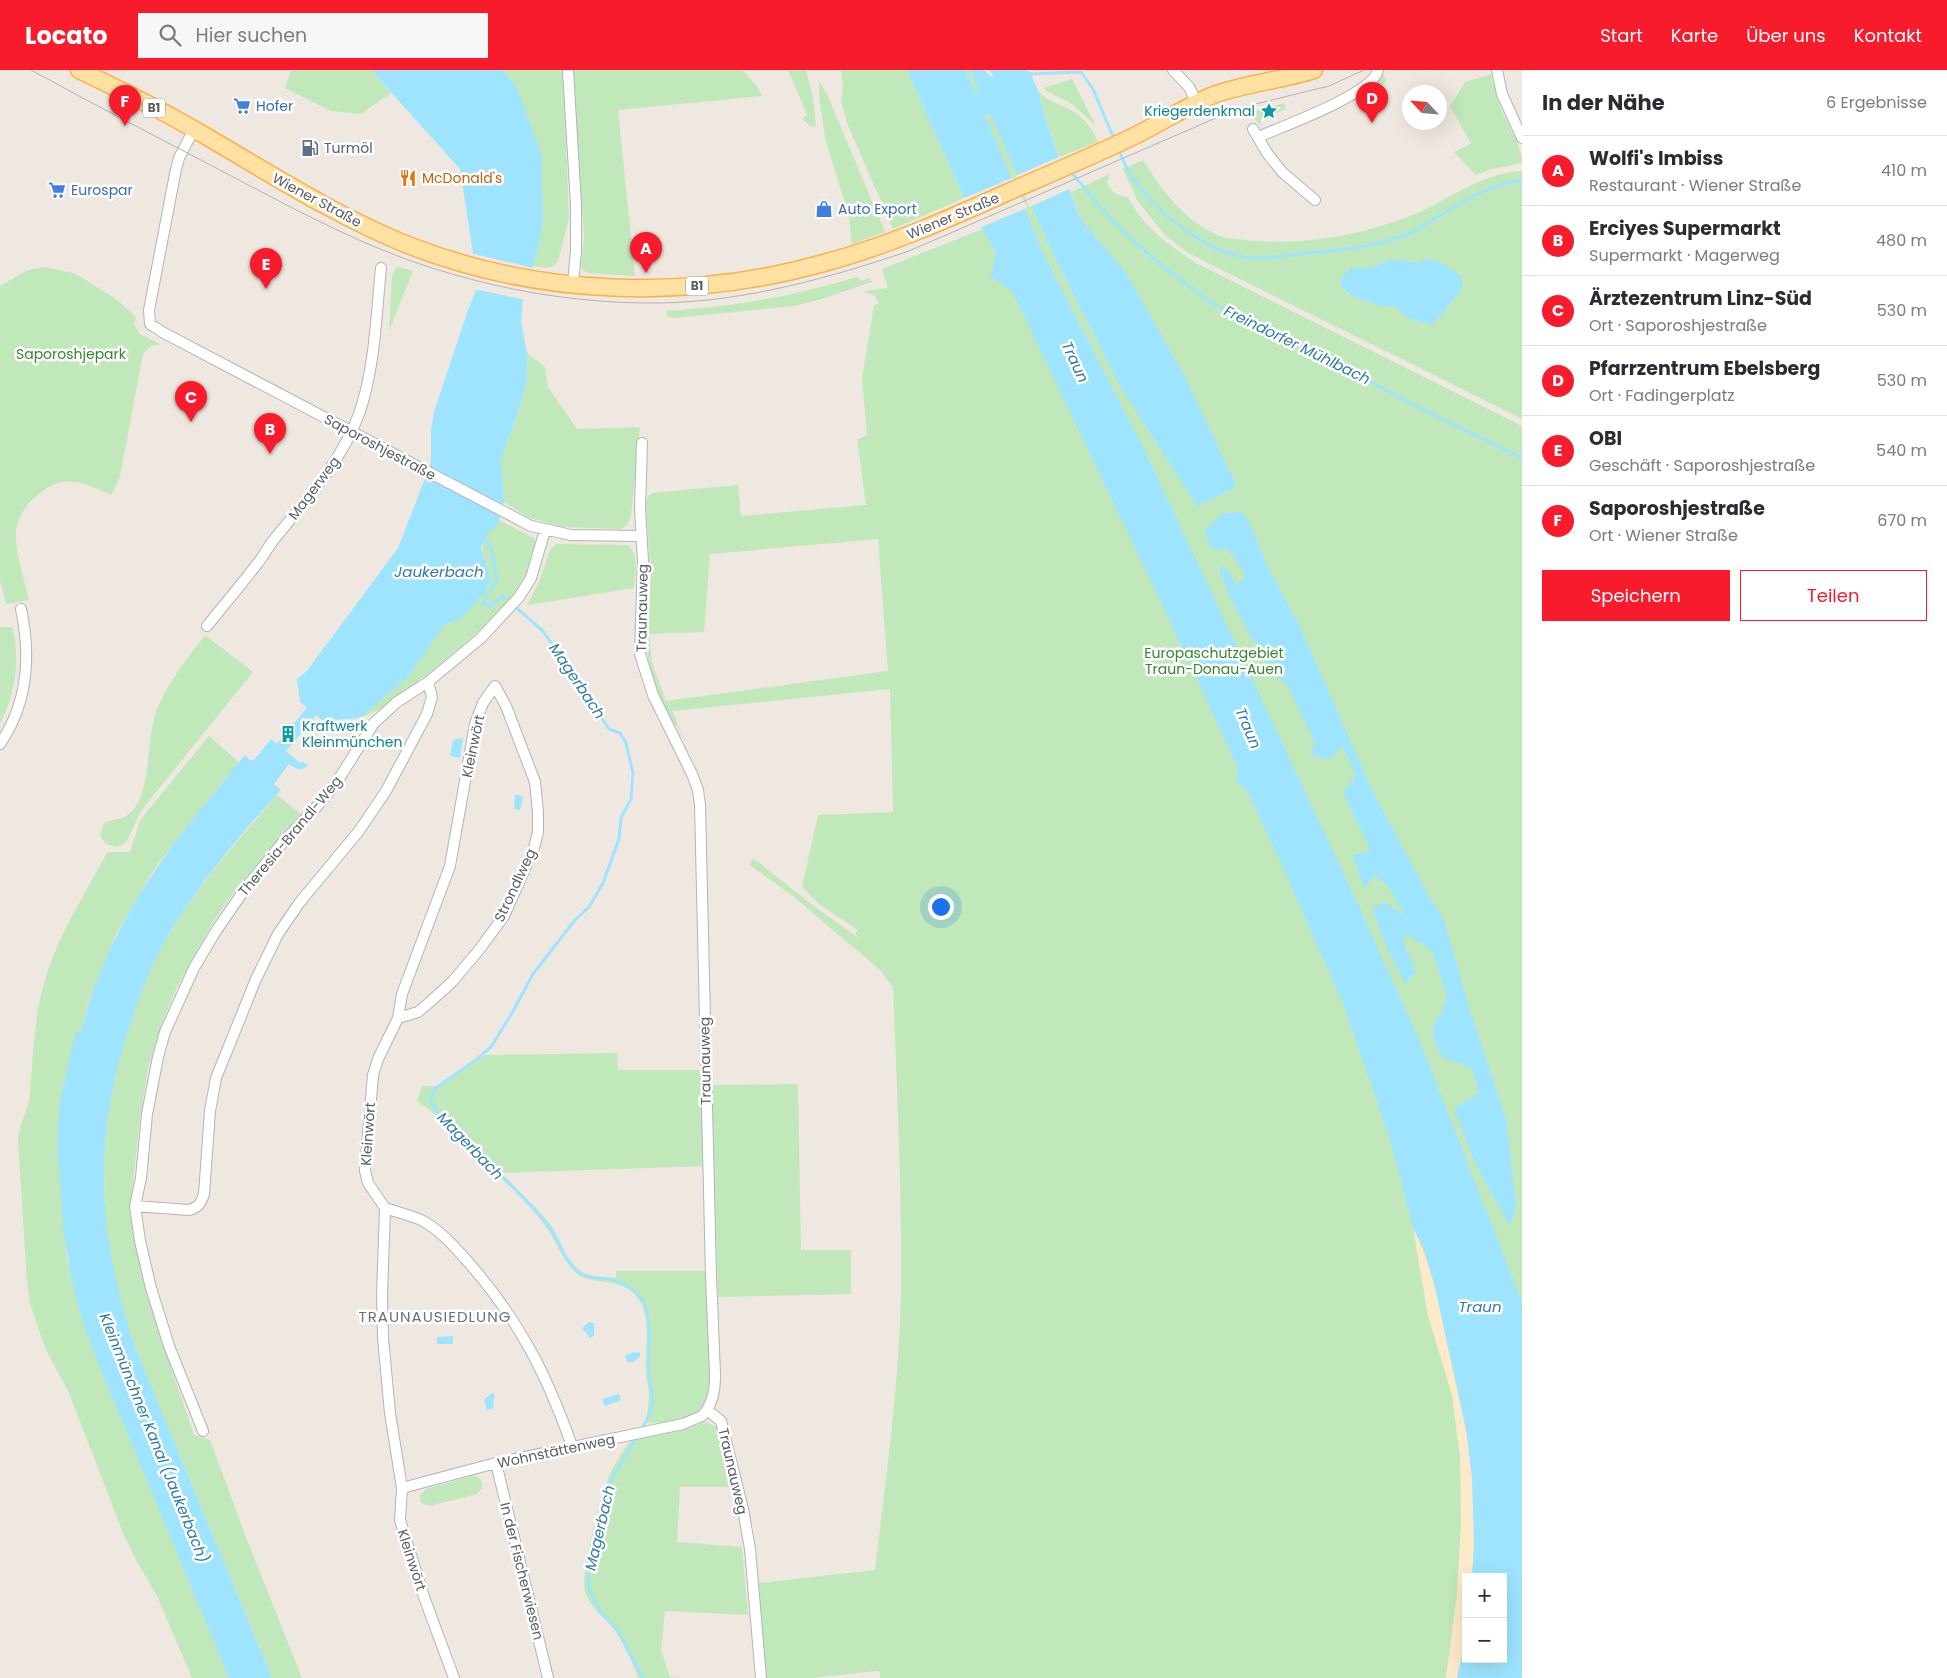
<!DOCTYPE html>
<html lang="de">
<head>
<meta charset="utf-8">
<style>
  body { margin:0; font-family:Poppins,sans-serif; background:#f7f7f7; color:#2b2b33 }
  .controls { position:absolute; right:15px; bottom:15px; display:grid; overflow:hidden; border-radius:0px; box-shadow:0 5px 20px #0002 }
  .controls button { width:45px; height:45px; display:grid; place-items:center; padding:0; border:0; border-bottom:1px solid #e1e1e2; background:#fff; color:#2b2b33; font:25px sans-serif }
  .compass { position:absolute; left:1402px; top:15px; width:45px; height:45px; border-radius:50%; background:#fff; box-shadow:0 5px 20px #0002; rotate:296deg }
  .you { position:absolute; left:940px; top:836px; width:18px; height:18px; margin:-12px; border:4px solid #fff; border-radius:50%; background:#1a73e8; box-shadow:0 0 0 8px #1a73e833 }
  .badge { display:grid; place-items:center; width:32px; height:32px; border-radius:50%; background:#f81b2c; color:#fff; font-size:16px; font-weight:700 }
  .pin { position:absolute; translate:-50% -41px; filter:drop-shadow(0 1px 2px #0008) }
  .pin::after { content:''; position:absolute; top:26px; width:18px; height:15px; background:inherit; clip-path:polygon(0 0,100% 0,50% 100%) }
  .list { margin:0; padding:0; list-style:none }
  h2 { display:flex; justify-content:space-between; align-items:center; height:65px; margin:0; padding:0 20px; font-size:21px }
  h2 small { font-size:16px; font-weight:400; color:#7c7c81 }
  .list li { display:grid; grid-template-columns:32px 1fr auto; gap:15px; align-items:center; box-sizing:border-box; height:70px; padding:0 20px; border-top:1px solid #e1e1e2 }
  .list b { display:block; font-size:19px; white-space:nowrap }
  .list p { margin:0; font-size:16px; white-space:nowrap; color:#7c7c81 }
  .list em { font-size:16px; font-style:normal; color:#7c7c81 }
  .actions { display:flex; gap:10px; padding:15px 20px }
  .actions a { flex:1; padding:11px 0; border:1px solid #f81b2c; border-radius:0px; text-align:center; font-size:18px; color:#f81b2c }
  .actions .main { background:#f81b2c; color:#fff }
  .icon { flex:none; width:28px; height:28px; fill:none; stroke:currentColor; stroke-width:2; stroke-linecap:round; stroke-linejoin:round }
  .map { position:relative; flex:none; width:1522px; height:1608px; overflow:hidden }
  header { display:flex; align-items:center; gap:30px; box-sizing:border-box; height:70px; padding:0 25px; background:#f81b2c; color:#fff }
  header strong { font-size:24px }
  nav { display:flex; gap:28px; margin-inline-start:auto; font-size:18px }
  .search { width:350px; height:45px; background:#f7f7f7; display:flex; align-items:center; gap:12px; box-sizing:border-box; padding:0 18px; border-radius:0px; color:#7c7c81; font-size:19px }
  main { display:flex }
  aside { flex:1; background:#fff }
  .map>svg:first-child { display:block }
  .green { fill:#c1e8ba; fill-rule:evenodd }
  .sand { fill:#fdeacb }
  .water { fill:#9ee4ff }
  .pier { fill:#eee8e0 }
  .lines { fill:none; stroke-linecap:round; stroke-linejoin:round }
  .stream { stroke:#9ee4ff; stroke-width:3 }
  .canal { stroke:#9ee4ff; stroke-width:12 }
  .street-casing { stroke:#b1b5b9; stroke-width:12 }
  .primary-casing { stroke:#fdb049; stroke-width:19 }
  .street { stroke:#fff; stroke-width:10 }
  .primary { stroke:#ffe2a3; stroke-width:16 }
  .tram { stroke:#b2b3b4; stroke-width:1 }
  .labels { text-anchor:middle; stroke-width:5; stroke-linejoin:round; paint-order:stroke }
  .shield { fill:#fff; stroke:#8b8f92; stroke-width:1 }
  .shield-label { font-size:12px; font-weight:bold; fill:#595f63 }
  .shop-label { font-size:14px; fill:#366cbe; stroke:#fff; text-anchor:start }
  .culture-label { font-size:14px; fill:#0d838f; stroke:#fff; text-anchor:end }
  .service-label { font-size:14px; fill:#4e5e75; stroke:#fff; text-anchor:start }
  .food-label { font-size:14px; fill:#c56008; stroke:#fff; text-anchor:start }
  .street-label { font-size:14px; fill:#595f63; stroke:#fff }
  .park-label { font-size:14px; fill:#36862d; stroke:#fff }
  .water-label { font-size:15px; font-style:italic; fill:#2f7ba7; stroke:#fff }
  .neighbourhood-label { font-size:15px; letter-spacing:1px; fill:#6a7175; stroke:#fff }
</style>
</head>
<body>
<header>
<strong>Locato</strong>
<div class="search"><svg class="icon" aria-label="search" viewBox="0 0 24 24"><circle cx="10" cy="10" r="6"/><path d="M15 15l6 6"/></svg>Hier suchen</div>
<nav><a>Start</a><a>Karte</a><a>Über uns</a><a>Kontakt</a></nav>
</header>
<main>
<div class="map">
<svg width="1522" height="1608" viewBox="0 0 1522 1608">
  <rect width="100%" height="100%" fill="#eee8e0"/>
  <path class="green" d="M291,0H371L391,23L361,44L331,41L285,18Z
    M503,0H563L569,149L558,191C551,201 542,197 531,196L538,179L517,18Z
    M573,0H742L756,15L762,26L618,40L635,206L589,203L583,201L581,196L584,167Z
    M788,0H806L813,29L816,55L812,57L802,49L807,45Z
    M841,0H907L964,128L893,159L847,53L841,31L843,16Z
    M966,0H972L973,8L979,22L975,23Z
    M1383,3L1386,10L1385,13L1351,32L1373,16Z
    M1491,4C1494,19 1498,33 1504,46C1511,61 1522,77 1522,93L1488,100L1476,105L1454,82L1471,74L1450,36L1465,12Z
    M1072,9L1096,56L1072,34L1048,22L1044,18Z
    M819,11L827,24L885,162L852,174L849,146L826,72L819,27Z
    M1038,20C1046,31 1057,33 1069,39C1083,46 1092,58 1098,72L1059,87L1043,42Z
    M1284,33L1286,39L1260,50L1262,56L1248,43Z
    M990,43L1050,177L1094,165L1079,147L1071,122L1110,104L1107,112C1112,123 1117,126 1128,127C1142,156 1170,176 1196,193L1522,356V1608H880V1602L877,1601L811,1608H767L760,1555L759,1513L875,1500C886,1408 899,1316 901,1224C902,1122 897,1019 893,917L880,900L794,827L750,795L753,788L819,840L863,871L855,864L858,860L819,834L802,817L818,745L893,742L890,619L672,641L688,677L678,657L671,651L662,633L654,612L648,588L646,564L651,511L646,432L648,426L653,423L738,415L741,446L866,435L857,369L867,365L862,308L874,236L879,233L874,225L865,222V221L888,218L882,199L983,159L996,184L995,191L1041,179L985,45ZM878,469L888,601L666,631L652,593L649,564L704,562L710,484ZM1466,1507H1503V1589H1466Z
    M1143,90C1162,121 1185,152 1220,166C1225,168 1232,169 1238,169C1293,178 1367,165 1417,143C1454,127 1480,104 1522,101V349L1188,183L1166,166L1138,132L1123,99ZM1428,189L1458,225L1432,255L1409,249L1394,236H1380L1352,226L1340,215L1341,208L1350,198H1369L1387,191L1416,193Z
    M45,197L73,203L84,209L116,229L136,247L134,254L140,264L161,275C150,274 145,279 142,289L120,407L111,425C80,411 62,402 34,428C25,436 17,449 16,461C15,484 24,508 29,530L6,534L0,510V216L28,200Z
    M399,197L413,201L389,261L392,207L395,199Z
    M857,207L861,211L870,208L872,212L815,231L794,236L674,248L668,247L666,241C731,237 795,226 857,207Z
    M527,283L545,297L548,317L577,359L640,357L631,446L627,455L621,459L562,457L528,447L504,432L501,390L521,332L527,309Z
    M499,450L534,468L535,471L526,504L506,535L477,563L429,603L382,638L360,648L418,590L444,555L462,547L487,498C483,485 479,474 488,462C492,457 497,456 499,450Z
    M556,474L626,475C640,481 635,505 634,518L527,535L539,512L550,480Z
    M0,557H12C21,589 15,625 0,654Z
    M205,565L253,602L141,741L127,771L122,775L116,777L106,774L100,766L104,753C112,749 122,750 129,744C152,726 146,669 156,642C167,613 186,590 205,565Z
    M209,666L239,692L157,795L117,862L88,934L81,962L64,1012L57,1075L67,1189L86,1262L229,1608H192L157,1526L136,1490L123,1463L69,1323L46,1280L30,1234L27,1211L18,1070C19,1053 29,1040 30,1023C33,985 34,947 45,910C58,865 85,825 106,784L110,782H130L140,751L145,744Z
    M277,725L302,745L237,818L215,849L195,884L176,919L161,955L148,999L140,1048L130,1139L154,1248L194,1365L210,1370L247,1470L302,1608H272C243,1538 214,1468 185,1398C164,1348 140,1297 124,1245C85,1118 104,967 175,854C204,808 242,766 277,725Z
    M617,983L618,1000H701L705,1096L500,1103L536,1138L553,1158L569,1190L578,1199L585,1204L593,1206L616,1208V1201H707L710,1300L708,1326L698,1342L689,1348L675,1352L646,1353C647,1343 649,1334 649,1323C648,1316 646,1308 646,1301C645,1279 651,1253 641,1233C625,1203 591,1218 575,1202C561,1189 556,1169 544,1154C516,1119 480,1089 447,1058L442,1049L417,1031L422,1016H435L449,1010L485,985Z
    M798,1014L801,1180H851V1224L718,1227L712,1015Z
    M705,1352L715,1356L717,1359L731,1417H680L677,1472L742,1477L748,1545L665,1541L661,1580L670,1607L683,1608H638C632,1591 624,1570 612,1557C603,1546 591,1538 586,1524C578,1504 601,1429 609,1407C614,1394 623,1382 630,1371L691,1358Z
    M472,1406L478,1407L482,1412V1418L477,1424L429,1436L421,1433L420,1425L426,1419Z"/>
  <path class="sand" d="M1413,1158C1432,1195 1440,1237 1448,1278C1454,1305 1461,1332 1466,1359C1475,1407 1476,1459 1472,1507H1466V1567L1457,1608H1446L1457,1524L1461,1453L1460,1387L1452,1325L1428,1246Z"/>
  <path class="water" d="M371,0H503L517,18L541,83L543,150L538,179L523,231L521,252L527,283V309L521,333L501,390L504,432L498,454L488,463L481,478L491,511L484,523L463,547L444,555L407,608L360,648L323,651L300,632L297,609L306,602L398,478L431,393V360L434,342L469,237L476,221V203L460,99Z
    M907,0H966L975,23L979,22L973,8L972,0H984L994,9L990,0H1026L1030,2L1038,20L1043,42L1079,147L1126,203L1186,309L1237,417L1197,436L1120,316L1054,186L990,44L985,45L1045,187L1145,381L1357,832L1421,974L1522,1232V1608H1457L1466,1567V1589H1503V1507H1472L1474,1478L1472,1408L1466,1360L1435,1217L1423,1176L1413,1158L1389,1066L1342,931L1281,793L1246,719L1236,711L1238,698L1159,528L1012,221L991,207L996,183L964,128Z
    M1428,189L1441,193L1460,205L1463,215L1458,225L1432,255L1409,249L1394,236H1380L1352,226L1340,215L1341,208L1350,198H1369L1387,191L1399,190L1416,193Z
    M1242,442L1250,454L1266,493L1301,559L1371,718L1428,825L1444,850L1470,940L1506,1049L1516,1133L1513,1148L1509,1155L1475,1093L1454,1039L1479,1023L1472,998L1442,987L1432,965L1435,952L1441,943L1447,926L1432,881L1406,863L1404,874L1416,902L1405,914L1382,867L1373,839L1384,832L1405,846L1388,816L1374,806L1364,818L1352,785L1371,781L1343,723L1356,705L1342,676L1329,690L1310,684L1315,673L1288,616L1266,598L1272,581L1254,572L1230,527L1219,500L1224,496L1237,515L1246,505L1228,479H1211L1204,461L1223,443Z
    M463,668L460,688L450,686L453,670Z
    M271,669L299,692H303L308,695C302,702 296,699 289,694L274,714L281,720C244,760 204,808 175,854C154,886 140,924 128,961C92,1073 98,1168 136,1280L272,1608H229L98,1293L86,1262L73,1218L64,1166L57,1075L60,1031L75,963L81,962C104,870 151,799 211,727C223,713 233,699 245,685L250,690H254Z
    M515,724L523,727L520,740L514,739Z
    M589,1252L594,1253V1266L590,1268L582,1258Z
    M453,1266V1274H437V1267Z
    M634,1282L640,1283V1287L633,1292H627L625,1286Z
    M493,1323L495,1326L493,1331L494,1338L487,1340L484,1329Z
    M619,1324L621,1330L605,1336L602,1329Z"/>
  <path class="pier" d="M1061,86L1072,118L1029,137L1015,106Z
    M1014,107L1027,138L979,158L962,129Z
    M470,183L534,198L526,230L474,219Z"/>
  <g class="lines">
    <path class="stream" d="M1028,4L1081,2L1093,19L1114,69
      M1119,80C1123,89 1126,99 1132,107C1155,141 1209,186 1252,188C1273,189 1295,184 1316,182C1348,180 1383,175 1413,162C1422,158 1430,151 1439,146C1465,130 1492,114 1522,110
      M1070,101L1112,150L1135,172L1160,194L1212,233L1252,255L1269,260L1301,275L1422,339L1522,388
      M482,468L490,474L497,510L483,532L489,537L503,526L543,561L609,659L620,663L626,673L633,703L631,729L621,748L619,769L603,813L589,837L575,850L533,904L512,943L491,977L477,989L436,1018L430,1029C440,1050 453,1060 470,1075C495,1099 522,1124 545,1151C557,1165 561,1186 575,1199C586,1210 601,1207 614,1210C621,1212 629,1217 634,1221C656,1236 647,1278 649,1301C649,1312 654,1324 652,1335C650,1343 646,1352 642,1359
      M637,1367L612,1408L590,1494L588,1518L600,1541L617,1560L643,1608"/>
    <path class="canal" d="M271,690L322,629"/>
    <g class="street-casing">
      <path id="street" d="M568,0L576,135V181L573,214
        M1173,0L1189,17L1197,33
        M1497,0L1502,24L1522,68
        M194,59L179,88L176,99L149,240L150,254L164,263L531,456L571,465L641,466
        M1253,59L1267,83L1282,102L1315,130
        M1258,67C1281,57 1373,24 1378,0
        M642,373L640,438L643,491L640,584L653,625L692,704L698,720L700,735L711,1206L715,1304C715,1317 714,1328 707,1340L721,1351L743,1439L750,1479L761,1608
        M207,556C224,535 241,515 257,494C263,487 267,479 272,472C304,432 341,393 359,344C375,298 376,247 381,198
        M0,674C28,633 31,586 21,539
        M398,948L418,942L431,931L452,912L479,880L504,846L534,778L538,762V742L535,712L506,636L495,616L483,633L475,654L450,796L402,924L398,948L378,989L373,1005L365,1101L368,1113L385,1138L382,1225L383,1268L390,1343L402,1418L400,1450L424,1527L454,1608
        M135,1136L189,1140C199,1137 201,1133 204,1124L210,1041L216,1008L256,909L278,864L300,832L359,761L386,721L427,644L432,627L428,612
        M385,1138C397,1142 409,1145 421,1150C439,1159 455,1177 469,1193C519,1250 547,1305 572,1376
        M203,1361L169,1276L151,1218L140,1171L135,1136L141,1108L147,1044L158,987L165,962L194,898L216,861L245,819L284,771L313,741L335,715L374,653L397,632L428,612L481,568L519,527L531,508L545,460
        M496,1393L548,1608
        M402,1418L496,1393L683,1354L702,1346L707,1340"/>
    </g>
    <g class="primary-casing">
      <path id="primary" d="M79,0C123,21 167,43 209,68C274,106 338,147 408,175C538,226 686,231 820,194C885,177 946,150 1006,123C1047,105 1088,88 1128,69C1156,56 1183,38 1211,26C1244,13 1281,11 1314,0"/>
    </g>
    <use href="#street" class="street"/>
    <use href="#primary" class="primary"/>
    <path class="tram" d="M31,0C93,34 155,66 218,99C285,134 353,172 426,196C502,221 582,234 662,233C747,231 829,208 909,181L1239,38L1329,16L1364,0"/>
  </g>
  <defs>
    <g id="supermarket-bare" transform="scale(1.35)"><path d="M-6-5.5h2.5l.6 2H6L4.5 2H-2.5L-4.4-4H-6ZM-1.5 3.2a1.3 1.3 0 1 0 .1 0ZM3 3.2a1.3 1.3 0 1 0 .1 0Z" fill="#3f7fe0" stroke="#fff" stroke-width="2.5" paint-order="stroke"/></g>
    <g id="sight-bare" transform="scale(1.35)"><path d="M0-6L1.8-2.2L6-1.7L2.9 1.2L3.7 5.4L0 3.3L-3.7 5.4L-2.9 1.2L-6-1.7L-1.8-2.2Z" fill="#0f9aa8" stroke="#fff" stroke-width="2.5" paint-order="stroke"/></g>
    <g id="fuel-bare" transform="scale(1.35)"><path d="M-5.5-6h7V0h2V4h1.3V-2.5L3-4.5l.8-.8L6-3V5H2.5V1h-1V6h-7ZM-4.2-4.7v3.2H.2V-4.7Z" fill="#5c6f8a" stroke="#fff" stroke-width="2.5" paint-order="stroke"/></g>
    <g id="restaurant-bare" transform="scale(1.35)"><path d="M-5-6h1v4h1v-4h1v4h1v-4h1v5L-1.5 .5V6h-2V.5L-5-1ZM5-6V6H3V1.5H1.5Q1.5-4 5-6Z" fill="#e8710a" stroke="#fff" stroke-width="2.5" paint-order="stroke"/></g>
    <g id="shop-bare" transform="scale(1.35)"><path d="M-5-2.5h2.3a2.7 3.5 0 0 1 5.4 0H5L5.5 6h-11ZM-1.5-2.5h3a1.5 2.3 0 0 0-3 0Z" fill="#3f7fe0" stroke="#fff" stroke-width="2.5" paint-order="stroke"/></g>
    <g id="building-bare" transform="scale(1.35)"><path d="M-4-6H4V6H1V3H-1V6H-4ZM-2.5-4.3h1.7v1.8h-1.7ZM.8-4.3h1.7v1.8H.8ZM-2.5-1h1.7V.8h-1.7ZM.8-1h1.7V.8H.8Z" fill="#0f9aa8" stroke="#fff" stroke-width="2.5" paint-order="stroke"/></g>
  </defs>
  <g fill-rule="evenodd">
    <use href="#supermarket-bare" x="242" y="36"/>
    <use href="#sight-bare" x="1269" y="41"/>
    <use href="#fuel-bare" x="310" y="78"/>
    <use href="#restaurant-bare" x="408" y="108"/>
    <use href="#supermarket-bare" x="57" y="120"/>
    <use href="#shop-bare" x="824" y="139"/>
    <use href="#building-bare" x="288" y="664"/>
  </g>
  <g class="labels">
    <g class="shield">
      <rect x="143" y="28.5" width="22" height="19" rx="4"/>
      <rect x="686" y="206.5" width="22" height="19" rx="4"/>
    </g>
    <g class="shield-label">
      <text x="154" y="42">B1</text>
      <text x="697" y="220">B1</text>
    </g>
    <g class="shop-label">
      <text x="256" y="41">Hofer</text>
      <text x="71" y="125">Eurospar</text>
      <text x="838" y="144">Auto Export</text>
    </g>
    <g class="culture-label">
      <text x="1255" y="46">Kriegerdenkmal</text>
      <text x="302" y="661" text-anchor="start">Kraftwerk<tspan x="302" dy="16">Kleinmünchen</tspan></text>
    </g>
    <g class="service-label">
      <text x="324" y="83">Turmöl</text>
    </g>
    <g class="food-label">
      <text x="422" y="113">McDonald's</text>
    </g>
    <g class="street-label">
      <text transform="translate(317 130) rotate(28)" y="5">Wiener Straße</text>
      <text transform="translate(953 146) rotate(-23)" y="5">Wiener Straße</text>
      <text transform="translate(380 377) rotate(28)" y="5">Saporoshjestraße</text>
      <text transform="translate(314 418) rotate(-53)" y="5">Magerweg</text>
      <text transform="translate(642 538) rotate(-89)" y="5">Traunauweg</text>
      <text transform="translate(473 676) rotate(-78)" y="5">Kleinwört</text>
      <text transform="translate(290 766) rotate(-50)" y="5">Theresia-Brandl-Weg</text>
      <text transform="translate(515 815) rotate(-65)" y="5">Strondlweg</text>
      <text transform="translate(705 991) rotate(-91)" y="5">Traunauweg</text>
      <text transform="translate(368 1064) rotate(-86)" y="5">Kleinwört</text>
      <text transform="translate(556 1381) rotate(-12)" y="5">Wohnstättenweg</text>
      <text transform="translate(733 1401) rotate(77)" y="5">Traunauweg</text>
      <text transform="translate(412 1490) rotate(72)" y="5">Kleinwört</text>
      <text transform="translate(522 1501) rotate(76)" y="5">In der Fischerwiesen</text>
    </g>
    <g class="park-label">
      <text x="71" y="289">Saporoshjepark</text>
      <text x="1214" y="588">Europaschutzgebiet<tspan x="1214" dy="16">Traun-Donau-Auen</tspan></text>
    </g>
    <g class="water-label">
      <text transform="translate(1297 275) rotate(26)" y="5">Freindorfer Mühlbach</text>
      <text transform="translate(1075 292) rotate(65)" y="5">Traun</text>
      <text x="439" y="507">Jaukerbach</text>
      <text transform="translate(577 611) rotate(56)" y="5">Magerbach</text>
      <text transform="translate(1248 658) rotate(67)" y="5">Traun</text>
      <text transform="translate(470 1076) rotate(46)" y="5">Magerbach</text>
      <text x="1480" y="1242">Traun</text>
      <text transform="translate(154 1368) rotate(68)" y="5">Kleinmünchner Kanal (Jaukerbach)</text>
      <text transform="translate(600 1458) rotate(-77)" y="5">Magerbach</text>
    </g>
    <g class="neighbourhood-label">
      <text x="435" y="1252">TRAUNAUSIEDLUNG</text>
    </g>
  </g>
</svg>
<div class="controls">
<button>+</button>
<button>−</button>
</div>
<svg class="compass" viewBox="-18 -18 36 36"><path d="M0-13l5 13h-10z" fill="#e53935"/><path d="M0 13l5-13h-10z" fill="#7c7c81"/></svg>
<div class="you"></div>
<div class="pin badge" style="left:646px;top:203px">A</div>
<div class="pin badge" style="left:270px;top:384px">B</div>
<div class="pin badge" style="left:191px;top:352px">C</div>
<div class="pin badge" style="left:1372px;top:53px">D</div>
<div class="pin badge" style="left:266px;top:219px">E</div>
<div class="pin badge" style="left:125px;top:56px">F</div>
</div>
<aside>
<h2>In der Nähe<small>6 Ergebnisse</small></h2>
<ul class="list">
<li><span class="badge">A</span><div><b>Wolfi's Imbiss</b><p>Restaurant · Wiener Straße</p></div><em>410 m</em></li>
<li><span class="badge">B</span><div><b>Erciyes Supermarkt</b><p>Supermarkt · Magerweg</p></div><em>480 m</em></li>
<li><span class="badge">C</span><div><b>Ärztezentrum Linz-Süd</b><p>Ort · Saporoshjestraße</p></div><em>530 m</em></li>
<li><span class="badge">D</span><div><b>Pfarrzentrum Ebelsberg</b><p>Ort · Fadingerplatz</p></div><em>530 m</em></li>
<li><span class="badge">E</span><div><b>OBI</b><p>Geschäft · Saporoshjestraße</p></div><em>540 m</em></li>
<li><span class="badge">F</span><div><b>Saporoshjestraße</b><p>Ort · Wiener Straße</p></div><em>670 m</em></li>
</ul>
<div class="actions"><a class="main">Speichern</a><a>Teilen</a></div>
</aside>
</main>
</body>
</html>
